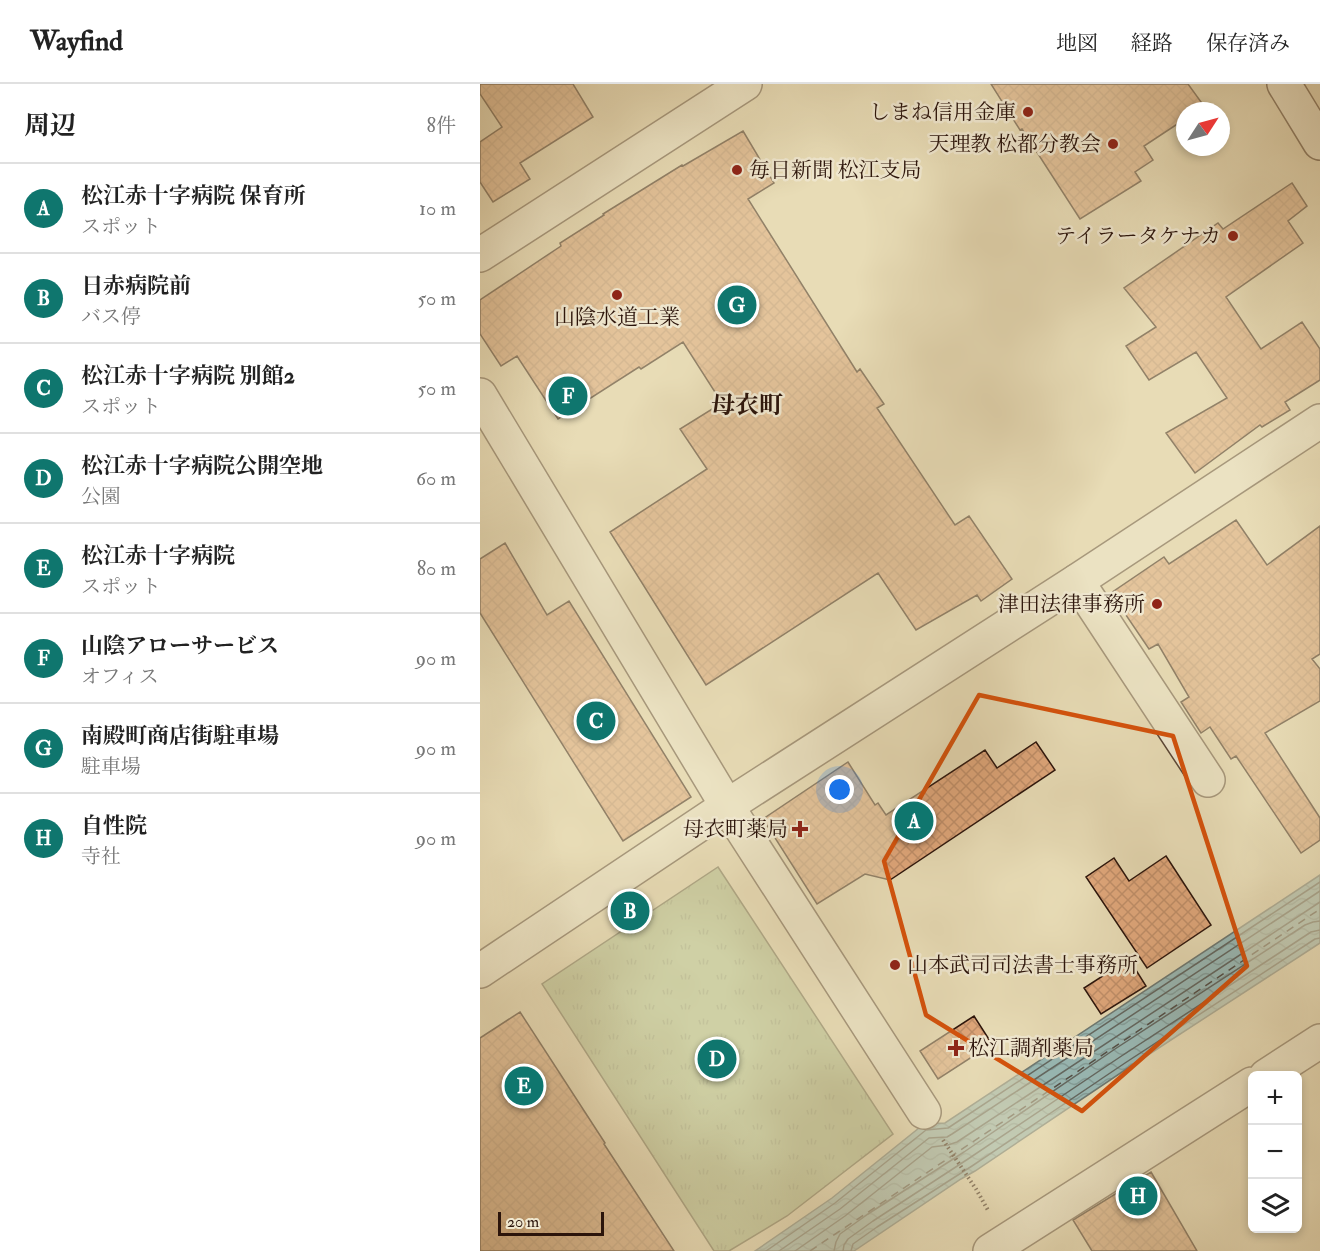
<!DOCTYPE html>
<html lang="ja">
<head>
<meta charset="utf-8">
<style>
  body { margin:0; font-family:"IM FELL Double Pica","Noto Serif JP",serif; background:#f2f2f2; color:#222 }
  .controls { position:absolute; right:18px; bottom:18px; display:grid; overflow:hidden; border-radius:9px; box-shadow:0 3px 9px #0003 }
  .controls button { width:54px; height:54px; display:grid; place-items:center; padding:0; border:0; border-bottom:2px solid #e0e0e0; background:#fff; color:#222; font:30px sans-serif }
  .compass { position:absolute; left:696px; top:18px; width:54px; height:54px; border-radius:50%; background:#fff; box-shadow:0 3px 9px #0003; rotate:54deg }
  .scale { position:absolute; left:18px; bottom:15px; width:106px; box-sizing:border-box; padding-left:6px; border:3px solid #2b140b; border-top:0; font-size:16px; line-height:21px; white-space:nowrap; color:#2b140b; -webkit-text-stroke:4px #f0e8d0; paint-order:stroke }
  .you { position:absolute; left:360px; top:706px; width:21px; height:21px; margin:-15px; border:4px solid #fff; border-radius:50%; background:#1a73e8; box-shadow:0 0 0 9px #1a73e833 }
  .badge { display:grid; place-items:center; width:39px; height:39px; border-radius:50%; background:#0f766e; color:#fff; font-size:20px; font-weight:700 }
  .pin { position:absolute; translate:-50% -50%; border:3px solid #fff; box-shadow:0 2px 6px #0006 }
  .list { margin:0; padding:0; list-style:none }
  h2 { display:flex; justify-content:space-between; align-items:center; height:78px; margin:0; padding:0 24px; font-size:26px }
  h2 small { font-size:20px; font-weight:400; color:#767676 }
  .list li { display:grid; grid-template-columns:39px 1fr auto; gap:18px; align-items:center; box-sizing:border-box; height:90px; padding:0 24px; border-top:2px solid #e0e0e0 }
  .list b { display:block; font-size:22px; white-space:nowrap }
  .list p { margin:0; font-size:20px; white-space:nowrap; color:#767676 }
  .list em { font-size:20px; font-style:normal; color:#767676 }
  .icon { flex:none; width:33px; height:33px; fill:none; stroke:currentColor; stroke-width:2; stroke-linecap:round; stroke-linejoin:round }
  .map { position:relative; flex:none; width:840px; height:1167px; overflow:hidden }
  header { display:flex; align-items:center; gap:36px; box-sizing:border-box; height:84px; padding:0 30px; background:#fff; border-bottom:2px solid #e0e0e0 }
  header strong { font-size:28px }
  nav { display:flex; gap:33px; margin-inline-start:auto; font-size:21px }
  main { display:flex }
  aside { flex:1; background:#fff }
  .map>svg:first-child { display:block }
  .park { fill:url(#park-tufts); stroke:#6e6a4e; stroke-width:1.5 }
  .water { fill:url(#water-waves); stroke:#6d7872; stroke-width:1.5 }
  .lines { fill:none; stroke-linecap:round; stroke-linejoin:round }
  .shore { stroke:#626761; stroke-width:1.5 }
  .ferry { stroke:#524e47; stroke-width:1.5; stroke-dasharray:8 6; stroke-linecap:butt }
  .building { fill:url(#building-cross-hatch); stroke:#2b140b; stroke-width:1.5 }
  .minor-casing { stroke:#5a4636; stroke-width:36 }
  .tertiary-casing { stroke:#5a4636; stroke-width:36 }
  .secondary-casing { stroke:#2b140b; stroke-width:36 }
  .path { stroke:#2b140b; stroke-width:4; stroke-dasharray:1.5 3; stroke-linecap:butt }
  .minor { stroke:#f0e8d0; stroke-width:33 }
  .tertiary { stroke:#f0e8d0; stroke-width:33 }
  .secondary { stroke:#f0e8d0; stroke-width:33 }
  .marked { fill:none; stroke:#d5520c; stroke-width:4.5; stroke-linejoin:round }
  .poi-dot { fill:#8f2418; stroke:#f0e8d0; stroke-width:2 }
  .labels { text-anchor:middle; stroke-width:5; stroke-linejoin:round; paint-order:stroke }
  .poi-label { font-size:21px; fill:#2b140b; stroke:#f0e8d0; text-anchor:end }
  .quarter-label { font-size:24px; font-weight:bold; fill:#2b140b; stroke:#f0e8d0 }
</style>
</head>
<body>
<header>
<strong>Wayfind</strong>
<nav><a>地図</a><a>経路</a><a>保存済み</a></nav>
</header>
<main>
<aside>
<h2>周辺<small>8件</small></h2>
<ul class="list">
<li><span class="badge">A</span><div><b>松江赤十字病院 保育所</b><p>スポット</p></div><em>10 m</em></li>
<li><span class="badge">B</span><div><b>日赤病院前</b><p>バス停</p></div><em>50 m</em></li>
<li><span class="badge">C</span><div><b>松江赤十字病院 別館2</b><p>スポット</p></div><em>50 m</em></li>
<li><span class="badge">D</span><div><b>松江赤十字病院公開空地</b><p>公園</p></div><em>60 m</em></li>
<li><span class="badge">E</span><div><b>松江赤十字病院</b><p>スポット</p></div><em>80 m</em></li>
<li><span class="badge">F</span><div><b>山陰アローサービス</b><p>オフィス</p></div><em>90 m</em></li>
<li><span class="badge">G</span><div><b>南殿町商店街駐車場</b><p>駐車場</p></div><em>90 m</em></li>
<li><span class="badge">H</span><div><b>自性院</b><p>寺社</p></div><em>90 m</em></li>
</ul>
</aside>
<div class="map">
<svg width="840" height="1167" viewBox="0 0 840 1167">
  <defs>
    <pattern id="park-tufts" width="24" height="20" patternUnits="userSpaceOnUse" patternTransform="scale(1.5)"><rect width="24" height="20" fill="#b2c191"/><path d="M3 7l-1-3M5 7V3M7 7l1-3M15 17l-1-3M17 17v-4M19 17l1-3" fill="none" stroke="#99a57c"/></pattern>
    <pattern id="water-waves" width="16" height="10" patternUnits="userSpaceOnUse" patternTransform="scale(1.5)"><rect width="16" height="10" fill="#99bab7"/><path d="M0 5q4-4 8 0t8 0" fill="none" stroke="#849f9c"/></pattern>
    <pattern id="building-cross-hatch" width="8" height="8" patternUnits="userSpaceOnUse" patternTransform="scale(1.5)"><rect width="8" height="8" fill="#e0a77b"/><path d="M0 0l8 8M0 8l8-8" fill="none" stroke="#c08f69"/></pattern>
  </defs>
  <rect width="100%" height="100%" fill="#e8dcb6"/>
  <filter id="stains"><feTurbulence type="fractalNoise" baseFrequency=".00333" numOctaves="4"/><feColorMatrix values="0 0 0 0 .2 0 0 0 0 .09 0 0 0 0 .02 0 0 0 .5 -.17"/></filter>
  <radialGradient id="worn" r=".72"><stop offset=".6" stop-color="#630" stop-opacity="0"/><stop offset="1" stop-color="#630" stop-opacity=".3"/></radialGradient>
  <path class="park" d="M238,783L413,1050L307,1132L249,1167H234L62,900Z"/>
  <path class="water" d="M840,791V859L648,984L495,1087L481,1095L374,1167H275L352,1114L444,1040L465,1039Z"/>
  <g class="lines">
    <path class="shore" d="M286,1167L355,1119L446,1046L468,1044L840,798
      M299,1167L360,1125L449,1054L467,1053L472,1050L840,807
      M315,1167L365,1132L452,1063L468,1061L477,1058L840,818
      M354,1167L356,1158L360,1150L388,1130L484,1068L635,965L825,841L833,838L840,837
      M363,1167L364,1161L368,1155L393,1137L488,1075L640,973L790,875L831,848L840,846
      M371,1167L373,1160L397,1143L492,1082L645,979L835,855L840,854"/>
    <path class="ferry" d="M330,1167L840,825"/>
  </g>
  <path class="building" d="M0,0H93L113,33L40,79L50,95L13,118L0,98V58L22,43L0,10Z
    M511,0H708L724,22L717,27H705V35L664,62L673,76L655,88L661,97L600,135L542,45L540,46Z
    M263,47L294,99L268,115L377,288L380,285L404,320L397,324L475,441L489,432L532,495L501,517L497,511L436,546L398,489L226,601L130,448L227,385L200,345L242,319L203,258L161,285L159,283L78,335L37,272L21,282L0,250V216L81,162L80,159L124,131L123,130L202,81L203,82Z
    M812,99L827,122L808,137L823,159L746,213L781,265L822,238L840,265V296L805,318L810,326L782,343L780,341L715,389L686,349L747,314L716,268L669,296L646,262L676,243L644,204L738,139L743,145Z
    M756,436L787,481L840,442V570L832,575L840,585V617L785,649L840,734V756L821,769L756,672L751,675L730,643L721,649L701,618L709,613L678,560L669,565L631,509L684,473L689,480Z
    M25,459L67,531L89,517L211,713L143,757L0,529V475Z
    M556,658L575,686L410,796L385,790L337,820L283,735L368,678L395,721L398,719L406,731L505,666L517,684Z
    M686,772L731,841L667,884L606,793L634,774L649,797Z
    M649,875L666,902L621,930L604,904Z
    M40,928L125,1059L124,1060L194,1167H0V954Z
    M494,932L512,960L458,995L440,967Z
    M671,1088L717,1167H612L593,1136Z"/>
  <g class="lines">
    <g class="minor-casing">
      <path id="minor" d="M0,311L247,722L444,1028
        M597,497L728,696
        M786,992L840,957
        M510,1167L772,1000"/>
    </g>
    <g class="tertiary-casing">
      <path id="tertiary" d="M0,171L265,0
        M0,887L247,722L597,497L840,337"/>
    </g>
    <g class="secondary-casing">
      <path id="secondary" d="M804,0L840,59"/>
    </g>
    <path class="path" d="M463,1056L496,1105L509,1128"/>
    <use href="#minor" class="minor"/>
    <use href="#tertiary" class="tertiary"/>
    <use href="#secondary" class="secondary"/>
  </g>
  <path d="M0 0H840V1167H0ZM499,611L693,652L767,882L602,1027L446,931L404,777Z" fill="#e8dcb6" fill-opacity=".55" fill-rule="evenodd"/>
  <path class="marked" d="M499,611L693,652L767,882L602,1027L446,931L404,777Z"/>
  <g class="poi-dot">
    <circle cx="548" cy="28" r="6"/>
    <circle cx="633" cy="60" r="6"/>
    <circle cx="257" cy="86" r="6"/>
    <circle cx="753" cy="152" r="6"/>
    <circle cx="137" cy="211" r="6"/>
    <circle cx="677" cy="520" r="6"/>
    <path d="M317 736h6v6h6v6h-6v6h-6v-6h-6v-6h6z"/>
    <circle cx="415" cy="881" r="6"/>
    <path d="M473 955h6v6h6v6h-6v6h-6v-6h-6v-6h6z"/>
  </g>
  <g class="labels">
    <g class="poi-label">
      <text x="536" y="35">しまね信用金庫</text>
      <text x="621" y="67">天理教 松都分教会</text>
      <text x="269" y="93" text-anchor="start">毎日新聞 松江支局</text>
      <text x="741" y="159">テイラータケナカ</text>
      <text x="137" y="240" text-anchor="middle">山陰水道工業</text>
      <text x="665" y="527">津田法律事務所</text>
      <text x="308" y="752">母衣町薬局</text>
      <text x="427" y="888" text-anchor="start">山本武司司法書士事務所</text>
      <text x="488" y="971" text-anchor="start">松江調剤薬局</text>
    </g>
    <g class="quarter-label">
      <text x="267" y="329">母衣町</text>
    </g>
  </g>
  <rect width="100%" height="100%" filter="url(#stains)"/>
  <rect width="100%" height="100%" fill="url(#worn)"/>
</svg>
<div class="controls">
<button>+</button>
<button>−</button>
<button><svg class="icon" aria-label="layers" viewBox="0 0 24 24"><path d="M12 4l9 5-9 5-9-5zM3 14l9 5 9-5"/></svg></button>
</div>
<svg class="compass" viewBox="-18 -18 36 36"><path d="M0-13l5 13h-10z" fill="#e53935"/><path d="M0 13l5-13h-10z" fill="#767676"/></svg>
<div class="scale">20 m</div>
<div class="you"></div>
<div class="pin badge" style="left:434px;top:737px">A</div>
<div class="pin badge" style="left:150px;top:827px">B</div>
<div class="pin badge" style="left:116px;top:637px">C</div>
<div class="pin badge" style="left:237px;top:975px">D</div>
<div class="pin badge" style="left:44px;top:1002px">E</div>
<div class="pin badge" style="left:88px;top:312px">F</div>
<div class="pin badge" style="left:257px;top:221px">G</div>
<div class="pin badge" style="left:658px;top:1112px">H</div>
</div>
</main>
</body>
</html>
